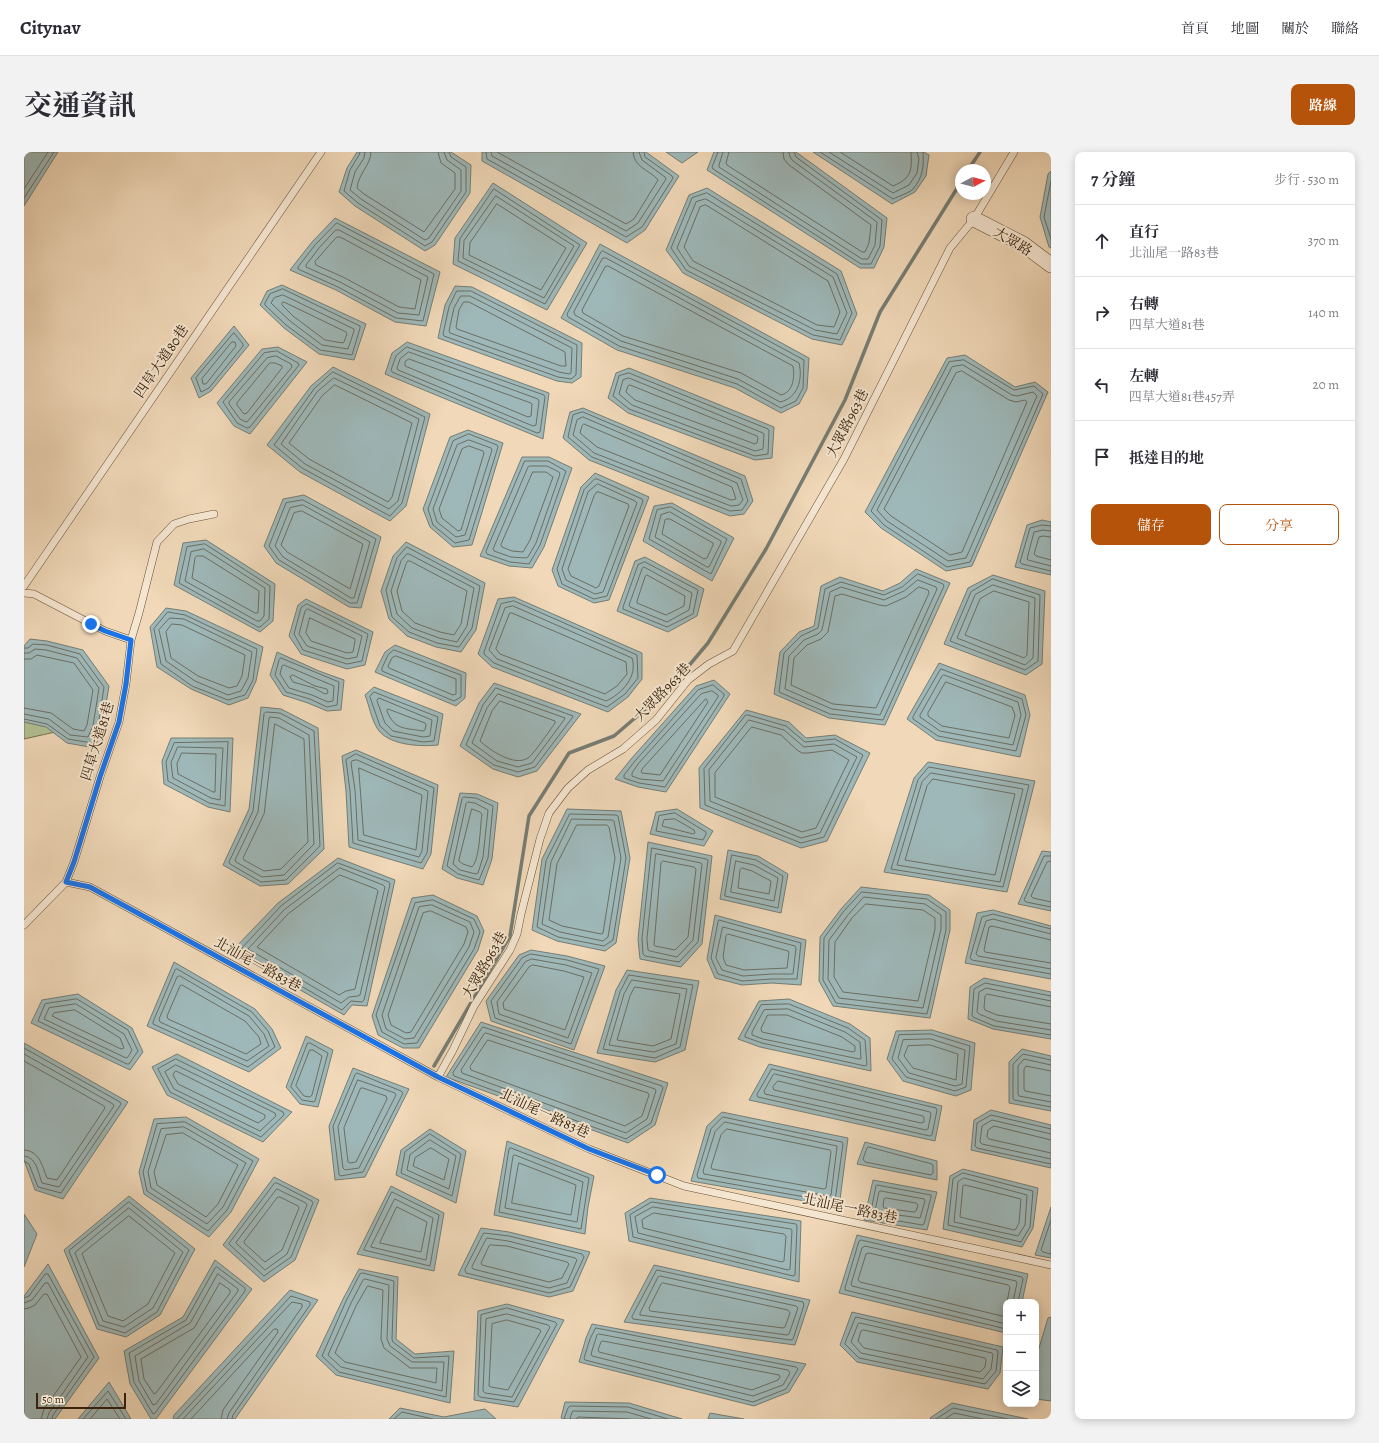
<!DOCTYPE html>
<html lang="zh-TW">
<head>
<meta charset="utf-8">
<style>
  body { margin:0; font-family:Alegreya,"Noto Serif TC",serif; background:#f2f2f3; color:#2b2b33 }
  .controls { position:absolute; right:12px; bottom:12px; display:grid; overflow:hidden; border-radius:8px; box-shadow:0 2px 10px #0003 }
  .controls button { width:36px; height:36px; display:grid; place-items:center; padding:0; border:0; border-bottom:1px solid #e1e1e2; background:#fff; color:#2b2b33; font:20px sans-serif }
  .compass { position:absolute; left:931px; top:12px; width:36px; height:36px; border-radius:50%; background:#fff; box-shadow:0 2px 10px #0003; rotate:83deg }
  .scale { position:absolute; left:12px; bottom:10px; width:90px; box-sizing:border-box; padding-left:4px; border:2px solid #3b240b; border-top:0; font-size:11px; line-height:14px; white-space:nowrap; color:#3b240b; -webkit-text-stroke:3px #f5e6d1; paint-order:stroke }
  .stop { position:absolute; width:12px; height:12px; margin:-9px; border:3px solid #1a73e8; border-radius:50%; background:#fff }
  .stop.end { background:#1a73e8; border-color:#fff; box-shadow:0 1px 4px #0008 }
  .list { margin:0; padding:0; list-style:none }
  h2 { display:flex; justify-content:space-between; align-items:center; height:52px; margin:0; padding:0 16px; font-size:17px }
  h2 small { font-size:13px; font-weight:400; color:#7c7c81 }
  .list li { display:grid; grid-template-columns:26px 1fr auto; gap:12px; align-items:center; box-sizing:border-box; height:72px; padding:0 16px; border-top:1px solid #e1e1e2 }
  .list b { display:block; font-size:15px; white-space:nowrap }
  .list p { margin:0; font-size:13px; white-space:nowrap; color:#7c7c81 }
  .list em { font-size:13px; font-style:normal; color:#7c7c81 }
  .actions { display:flex; gap:8px; padding:12px 16px }
  .actions a { flex:1; padding:9px 0; border:1px solid #b45309; border-radius:8px; text-align:center; font-size:14px; color:#b45309 }
  .actions .main { background:#b45309; color:#fff }
  .icon { flex:none; width:22px; height:22px; fill:none; stroke:currentColor; stroke-width:2; stroke-linecap:round; stroke-linejoin:round }
  .map { position:relative; flex:none; width:1027px; height:1267px; overflow:hidden; border-radius:8px }
  header { display:flex; align-items:center; gap:24px; box-sizing:border-box; height:56px; padding:0 20px; background:#fff; border-bottom:1px solid #e1e1e2 }
  header strong { font-size:19px }
  nav { display:flex; gap:22px; margin-inline-start:auto; font-size:14px }
  .intro { display:flex; align-items:center; justify-content:space-between; box-sizing:border-box; height:96px; padding:0 24px }
  h1 { margin:0; font-size:28px }
  .button { padding:10px 18px; border-radius:8px; background:#b45309; color:#fff; font-size:14px; font-weight:700 }
  main { display:flex; gap:24px; padding:0 24px }
  aside { flex:1; background:#fff; border-radius:8px; box-shadow:0 2px 10px #0003 }
  .map>svg:first-child { display:block }
  .green { fill:#b3c094; stroke:#777250 }
  .water { fill:#9eb8b9; stroke:#767d73 }
  .lines { fill:none; stroke-linecap:round; stroke-linejoin:round }
  .shore { stroke:#6c6e62; stroke-width:1 }
  .stream { stroke:#767d73; stroke-width:3.5 }
  .service-casing { stroke:#685136; stroke-width:8 }
  .minor-casing { stroke:#685136; stroke-width:16 }
  .service { stroke:#f5e6d1; stroke-width:7 }
  .minor { stroke:#f5e6d1; stroke-width:15 }
  .route { stroke:#1a73e8; stroke-width:5 }
  .labels { text-anchor:middle; stroke-width:4; stroke-linejoin:round; paint-order:stroke }
  .street-label { font-size:14px; fill:#3b240b; stroke:#f5e6d1 }
</style>
</head>
<body>
<header>
<strong>Citynav</strong>
<nav><a>首頁</a><a>地圖</a><a>關於</a><a>聯絡</a></nav>
</header>
<div class="intro"><h1>交通資訊</h1><a class="button">路線</a></div>
<main>
<div class="map">
<svg width="1027" height="1267" viewBox="0 0 1027 1267">
  <rect width="100%" height="100%" fill="#f0d8b8"/>
  <filter id="stains"><feTurbulence type="fractalNoise" baseFrequency=".005" numOctaves="4"/><feColorMatrix values="0 0 0 0 .2 0 0 0 0 .09 0 0 0 0 .02 0 0 0 .5 -.17"/></filter>
  <radialGradient id="worn" r=".72"><stop offset=".6" stop-color="#630" stop-opacity="0"/><stop offset="1" stop-color="#630" stop-opacity=".3"/></radialGradient>
  <path class="green" d="M0,548L40,578L0,587Z"/>
  <path class="water" d="M0,0H34L0,54Z
    M333,0H427L447,13L446,41L411,93L401,99L331,54L315,40L323,16Z
    M458,0H622L655,24L621,78L603,91L458,9Z
    M642,0H674L658,11Z
    M690,0H772L863,66L860,95L850,116H836L683,18Z
    M789,0H900L905,3L902,24L891,40L868,52Z
    M1027,19V96L1025,95L1016,65L1024,22Z
    M469,31L563,91L523,158L429,112L431,86Z
    M683,36L817,119L833,162L818,193L788,187L659,121L642,98L665,43Z
    M311,66L416,120L402,174L371,170L312,138L266,118L288,90Z
    M576,92L785,206L783,237L775,252L757,261L711,236L593,198L537,166Z
    M258,133L342,172L330,208L295,202L260,176L236,153L243,139Z
    M431,134L448,135L558,191L557,225L548,231L533,229L414,186L421,153Z
    M210,174L225,193L187,239L175,246L167,226Z
    M383,190L525,241L519,287L361,222L368,201Z
    M254,195L283,210L226,282L210,274L193,251L238,197Z
    M941,203L991,235L1011,230L1024,240L948,414L922,419L857,376L841,360L923,206Z
    M309,215L406,262L382,354L366,369L276,320L243,293L287,234Z
    M605,216L750,275L748,306L731,308L604,261L584,246L592,221Z
    M559,256L721,324L729,349L720,362L706,364L565,308L539,286L546,260Z
    M444,278L479,291L448,393L429,395L406,375L399,357L426,285Z
    M498,305H525L548,316L520,395L508,416L485,414L456,404Z
    M571,321L625,345L585,448L570,451L534,434L528,418L557,335Z
    M280,343L357,385L337,456L325,455L252,411L240,394L259,347Z
    M648,351L710,386L688,429L619,389L630,354Z
    M1018,368L1027,370V423L991,415L1003,373Z
    M182,388L251,432L249,469L236,480L150,433L159,391Z
    M382,390L461,431L452,478L437,500L412,495L383,484L365,467L357,439L369,404Z
    M621,405L680,437L673,464L644,480L593,459L611,409Z
    M892,417L926,431L861,573L805,566L750,542L756,500L775,480L790,474L797,434L816,425L859,439L876,431Z
    M969,423L1021,439L1018,512L1002,523L920,492L944,436Z
    M490,445L618,501V527L604,545L584,560L468,515L454,502L474,447Z
    M282,447L349,480L341,513L323,517L277,502L265,484L274,453Z
    M142,456L162,459L239,495L232,529L224,546L205,553L167,537L133,515L126,475Z
    M6,487L23,489L59,498L85,534L78,576L71,596L43,591L22,575L0,570V494Z
    M371,493L442,521L441,546L432,554L351,520L361,500Z
    M253,500L295,519L320,528L317,558L303,559L284,551L259,543L246,523Z
    M915,511L1001,543L1006,563L996,605L912,588L883,567Z
    M690,528L706,542L642,640L614,635L591,627L607,607L672,534Z
    M470,531L557,562L513,619L494,625L469,617L436,594L455,551Z
    M350,535L419,562L414,593C395,595 363,593 353,576C347,566 345,553 341,543Z
    M237,555L257,557L294,576L300,697L264,732L236,734L199,713L225,657Z
    M722,558L765,570L782,586L811,583L846,601L803,689L777,696L676,656L675,616Z
    M147,586H209L206,660L184,655L140,632L138,609Z
    M332,598L414,633L407,702L399,717L325,695L322,639L318,604Z
    M904,610L1011,629L983,740L860,720L890,626Z
    M436,641L453,642L474,651L468,707L459,733L433,726L418,717Z
    M543,657L597,659L606,706L592,791L581,799L533,789L508,778L518,707Z
    M653,657L689,679L680,694L626,682L632,660Z
    M624,690L688,704L678,792L657,815L616,807L614,787Z
    M704,698L734,704L764,722L757,761L696,747Z
    M1018,699L1027,700V759L994,752Z
    M314,706L371,728L343,854L328,853L320,863L208,799L254,751Z
    M837,735L905,743L926,758V778L906,866L809,854L795,829L796,785L817,757Z
    M409,743L453,764L460,779L454,798L395,896H379L354,883L348,864L388,746Z
    M969,758L1027,774V827L941,811L953,761Z
    M691,763L782,788L777,833L748,831L718,833L691,826L683,807Z
    M507,798L543,804L581,814L550,898L467,869L462,849L495,803Z
    M150,810L231,857L248,877L257,896L225,920L123,874Z
    M603,818L675,829L661,898L631,910L573,901L592,838Z
    M960,826L1027,840V887L969,877L944,867L946,835Z
    M54,842L108,876L119,900L106,918L7,871L18,848Z
    M765,847L826,872L846,886L847,919L736,895L714,887L735,849Z
    M457,870L644,931L631,973L604,991L422,925Z
    M908,878L951,891L947,938L932,944L879,929L863,907L872,879Z
    M282,884L309,898L294,955L276,952L262,935Z
    M0,891L104,950L39,1047L11,1038L0,1008Z
    M998,897L1027,904V959L985,951V910Z
    M153,902L268,960L239,990L143,943L128,915Z
    M745,912L918,954L911,989L725,948Z
    M329,916L385,937L341,1025L311,1028L305,974Z
    M967,958L1027,973V1016L947,998L950,968Z
    M698,960L824,986L815,1055L667,1029L683,974Z
    M162,965L235,1007L207,1060L185,1085L120,1042L115,1020L130,967Z
    M406,977L442,999L432,1051L372,1023L377,998Z
    M483,989L570,1024L564,1055L561,1082L470,1063Z
    M841,990L913,1009V1028L833,1012Z
    M939,1017L1014,1036L1009,1076L998,1095L919,1077L926,1024Z
    M250,1025L295,1048L271,1108L240,1130L199,1093Z
    M849,1028L913,1040L903,1078L840,1068Z
    M367,1034L420,1061L410,1119L333,1102Z
    M105,1044L171,1097L136,1163L102,1185L73,1177L40,1098Z
    M626,1046L777,1069L775,1130L605,1089L601,1061Z
    M1027,1055V1106L1011,1103Z
    M0,1062L13,1082L0,1115Z
    M457,1076L485,1080L566,1100L549,1139L525,1145L434,1123Z
    M833,1083L1004,1122L998,1150H982V1181L815,1141Z
    M191,1108L228,1137L132,1267H127L106,1232L100,1199L159,1165Z
    M24,1112L75,1206L31,1267H0V1144Z
    M630,1113L786,1148L771,1193L600,1170Z
    M335,1117L374,1125L372,1187L391,1202L430,1199L426,1251L312,1223L292,1204L319,1147Z
    M266,1138L294,1148L211,1267H149L150,1263Z
    M483,1152L540,1168L494,1255L450,1248L454,1159Z
    M828,1160L979,1195L976,1221L964,1237L833,1210L816,1193Z
    M1027,1165V1249L1012,1247V1206L1024,1166Z
    M568,1172L782,1212L765,1240L730,1254L555,1210L562,1186Z
    M85,1230L107,1267H54Z
    M541,1250L605,1251L658,1267H541L537,1266Z
    M928,1251L1004,1267H907L906,1266Z
    M376,1256L420,1265L461,1257L472,1267H365Z
    M686,1261L720,1267H684Z"/>
  <g class="lines">
    <path class="shore" d="M336,0L335,3L326,18L320,39L334,51L401,94L408,90L442,40V15L427,5L425,0
      M341,0L340,6L331,20L326,38L337,47L401,88L405,86L437,39V18L423,8L420,0
      M347,0C347,13 334,22 333,36L340,42L400,80L431,37V21L417,11L414,0
      M462,0L463,7L602,85L618,75L649,26L648,24L621,5L620,0
      M467,0L468,4L602,79L614,71L642,27L641,25L618,8L615,0
      M473,0L602,72L610,67L634,28C626,18 610,16 609,0
      M694,0L688,15L689,17L837,112H847L856,94L858,68L772,5L770,0
      M699,0L695,13V15L838,107H844L851,93L853,70L769,9L766,5L765,0
      M705,0L702,11L703,13L838,100H841L845,91L847,73L765,13L760,7L759,0
      M796,0L869,47C875,44 885,41 889,37C899,26 900,13 899,0
      M805,0L869,41L885,33L893,21L895,7L893,0
      M816,0L869,34C888,26 888,18 887,0
      M1027,29L1020,65L1027,87
      M0,37L24,0
      M470,37L556,93L521,152L434,109L436,87Z
      M683,41L813,122L828,161L816,188L789,183L662,118L647,96L668,46Z
      M472,44L550,94L520,146L439,106L440,89Z
      M0,46L30,0
      M682,47L809,125L823,161L813,182L791,178L665,114L653,96L672,50Z
      M473,52L542,96L517,138L445,103L446,91Z
      M682,53L804,129L816,160L810,175L793,173L669,109L660,95L676,55Z
      M313,71L410,122L399,169L372,166L314,135L274,117V115L291,93Z
      M312,78H315L404,125L395,163L374,161L316,130L282,115V113L295,96Z
      M313,85H316L397,128L391,157L375,155L319,125L292,113L291,110Z
      M579,99L780,208L779,236L772,249L757,256L713,232L595,194L544,165L543,162L577,100Z
      M579,106H582L775,211C779,227 774,246 756,250L714,227L597,189L551,163L550,160Z
      M584,114L769,214C771,226 769,240 757,243L717,221L599,184L559,161L558,158L581,115Z
      M259,137L336,174V176L328,203L296,198L262,173L241,153V151L246,142Z
      M433,139H447L553,193L552,223L547,227L534,225L420,184L419,182L425,155Z
      M259,143L330,177V179L324,197L298,193L266,169L247,151L250,146Z
      M437,144H446L548,196L547,221L545,222L535,220L426,181L425,179L430,156Z
      M260,150L322,180L323,182L320,190L319,191L301,188L269,164L258,153V151Z
      M440,150H445L541,200L542,214H537L433,177L432,175L435,158Z
      M210,181L219,192V194L185,236L177,240L172,226Z
      M208,190H211L212,194L182,232H179L178,227Z
      M383,195L520,243L521,245L516,280L513,281L368,220L367,218L372,204Z
      M253,199L274,211L275,213L226,275L223,276L213,271L199,250L240,201Z
      M385,200L514,247L515,249L512,273L509,274L374,218L373,216L376,207Z
      M252,204L267,212L268,215L224,269L222,270L216,267L205,252V250L243,206Z
      M385,207L507,251L508,252L507,264L504,265L381,214V210Z
      M940,208L990,238L1010,234L1019,242L946,410L923,415L860,373L847,359L925,210Z
      M246,211H251L258,214V216L223,261L220,262L213,253V251Z
      M939,213L988,243L993,244L1009,240L1013,244L942,406L924,409L863,369L853,358L928,215Z
      M938,219L985,248L992,250L1001,248L1003,250L938,400L926,403L867,364L860,357L932,221Z
      M309,220L401,265L378,351L366,364L278,316L250,293L290,237Z
      M605,221L744,277L745,279L744,302L731,304L605,257L589,244L595,224Z
      M310,226L395,267L374,349L365,357L281,312L257,292L293,240Z
      M605,226L739,281L740,282L739,297L731,299L608,253L595,242L599,228Z
      M311,233L388,271L368,345L364,350L285,307L265,291L298,244Z
      M606,233L733,284L734,286L733,291L731,292L611,248L602,240L604,234Z
      M559,260L717,327L724,349L718,358L706,359L568,305L544,285L549,263Z
      M559,265L713,331L719,348L715,353L707,354L570,301L549,283L553,268Z
      M560,272L708,335L712,347L707,348L573,295L556,281L558,274Z
      M445,282L473,293L474,295L445,388L431,391L409,373L404,357L429,289Z
      M445,288L467,296L468,298L441,383L432,385L413,370L409,357L433,293Z
      M445,294L459,299L460,301L437,378L434,379L418,366L415,357L438,297Z
      M501,309H524L542,319L516,393L505,412L486,410L463,402L462,400Z
      M506,314H523L535,320L536,322L512,391L504,405L502,406L487,405L470,399L469,397L504,315Z
      M509,320H522L529,325L506,388L499,400L488,399L478,395L477,393Z
      M571,327H573L618,347L619,349L583,444L570,447L538,432L533,417L560,338Z
      M574,332L611,349L613,351L579,440L571,442L542,428L538,417L564,340Z
      M573,340H575L604,352L605,354L575,434L572,436L547,424L544,417L570,344Z
      M279,348L352,387L333,451H326L255,408L245,394L262,351Z
      M279,353L346,390L330,446H327L259,405L251,394L266,356Z
      M647,355L703,387L687,422L625,387L633,358Z
      M278,359L339,392L326,437L263,400L257,393L270,361Z
      M646,360L697,389V391L685,415H683L631,385L637,363Z
      M643,367H646L689,391V393L683,406L680,407L638,382L641,368Z
      M1027,374L1018,373L1006,376L996,410L998,412L1027,419
      M1027,379L1019,378L1010,380L1003,407L1004,408L1027,414
      M1027,385L1019,384L1015,385L1010,402L1012,404L1027,408
      M181,392L246,434L245,467L236,475H234L155,431L163,395Z
      M383,395L456,434L448,476L435,495L413,491L385,480L368,465L362,438L373,406Z
      M180,397L241,436L240,464L236,469H233L161,429L167,400Z
      M383,402H385L450,436L443,474L433,490L415,486L388,476L373,462L367,439L377,409Z
      M173,404H179L235,439L234,461H231L168,426L171,406Z
      M384,409H386L443,439L437,472L430,483L416,480L391,471L378,459L373,439L382,412Z
      M621,410L674,438L669,462L643,475L599,457V455L614,413Z
      M620,415L668,441L665,458L643,470L606,455L605,453L618,417Z
      M894,422L919,432L920,434L859,568L806,562L755,540L760,501L777,484L794,476L801,437L817,430L860,443L878,435Z
      M623,423L661,444L660,454L642,463L613,451V449L621,425Z
      M969,427L1016,443L1014,509L1001,518L926,489L947,440Z
      M894,428L912,435L913,437L856,563L808,557L761,537L765,504L780,488L794,482L798,478L806,440L817,435L860,448L880,439Z
      M969,433L1011,446L1009,506L1001,513L933,486L951,443Z
      M895,435L904,438L905,441L852,556L809,552L767,533L770,506L783,493L797,487L804,480L811,444L818,442L855,453L862,454L882,445Z
      M970,439L1005,450L1003,503L1000,506L941,483L956,447Z
      M490,449L613,503L614,526L601,542L583,555L470,511L460,502V500L477,452Z
      M283,452L344,482L338,509L323,512L279,498L270,482L277,456Z
      M489,454L608,506C614,524 598,542 582,549L473,507L465,498L481,456Z
      M284,457L338,484L333,505L323,507L283,494L275,482L281,459Z
      M144,460L161,463L233,497L229,528L221,543L204,548L168,534L137,512L130,477Z
      M486,461H488L602,510L603,522L593,534L581,542L476,502L472,497Z
      M146,466L160,467L228,500L224,526L217,539L204,543L171,529L142,509L135,478Z
      M286,466L331,487V489L329,500L323,501L287,489L282,481Z
      M148,472L158,473L221,503L218,524L213,534L205,536L174,524L147,506L142,480Z
      M0,496H4L9,492L23,493L56,502L80,535L74,575L68,591L44,587L23,572L0,567
      M370,498L437,523V545L430,549L358,519V516L364,503Z
      M0,501H5L11,497L22,498L53,506L75,536L69,574L64,585L46,583L25,567L0,562
      M372,504L432,527V542L429,543L365,516L364,514L368,506Z
      M257,506L315,530L313,553L303,555L286,547L262,540L251,523L255,508Z
      M0,507H7L13,503L50,511L69,538L63,573L60,579L49,577L27,561L0,556
      M260,513L310,534L309,549L304,550L288,543L265,536L256,522L258,514Z
      M917,517L998,547L1002,563L992,599L914,584L889,567V565Z
      M269,523L291,534L303,537L304,541L301,542L290,536L269,530L266,525Z
      M920,523L994,550L997,563L989,593L916,579L896,565V563L918,524Z
      M922,530L988,555L991,563L985,586L918,574L904,564V561Z
      M689,533L700,542V544L641,635L615,631L600,626V623L611,609L674,538Z
      M472,536L549,564L548,566L511,615L494,620L470,613L442,593L459,553Z
      M688,539L694,543V545L639,629L616,627L608,624V621L614,612L677,542Z
      M350,540L414,565L410,589L399,590L367,584L356,574L346,545Z
      M474,542L541,566L540,568L508,611L494,615L473,609L448,591L463,556Z
      M355,546L408,568L406,584L399,585L369,579L361,571L353,549Z
      M682,547L684,550L636,623L618,621L617,619L619,616Z
      M476,549L531,569V571C526,578 509,603 504,606C490,615 466,598 456,589L468,559Z
      M364,557L401,571L402,573L401,578L399,579C381,576 370,578 363,559Z
      M242,560L256,561L290,579L296,694L262,728L237,730L206,712L205,710L229,659L240,562Z
      M722,563H724L762,574L781,590L811,587L839,603L800,685L777,691L681,653L680,617Z
      M246,565L255,566L285,583L290,692L260,723L238,725L212,710L211,708L234,660L245,567Z
      M725,568L760,578L780,595L810,592L833,605L796,681L777,686L686,649L685,618Z
      M251,572L280,587L284,690L257,717L240,719L220,708L219,706L240,662Z
      M728,575L757,583L773,598L778,601H784L808,598L825,608L792,676L778,680L691,645V621Z
      M204,590L201,654L185,651L144,629L142,610L150,591Z
      M154,595L199,596L196,648L187,646L149,626L147,611Z
      M158,601L192,602L191,640H189L154,622L153,612Z
      M332,602L410,636L403,701L397,711L329,691L326,639L322,608Z
      M333,608L404,639L398,699L395,705L334,688L331,638L327,611L328,609Z
      M905,615L1005,633L979,735L867,717L894,628Z
      M335,616L398,643L392,698L340,683Z
      M907,621L999,637L976,730L873,713L898,630Z
      M909,627L991,642L971,723L881,708L903,634Z
      M440,645L452,646L469,654L464,706L455,728L434,722L423,714L438,647Z
      M444,650L451,651L464,658L459,705L454,721L452,722L436,718L429,712L442,652Z
      M448,657L456,660L458,662C456,674 456,707 448,715L439,712L435,709Z
      M651,661L682,680V682L679,688L632,679L635,664Z
      M546,662L592,663L594,664L602,706L589,788L580,794L534,785L513,775L522,709Z
      M548,667L588,668L590,669L597,706L584,785L579,789L536,780L518,772L527,710Z
      M651,667L670,678L671,681L669,682L638,674L640,668Z
      M553,673H583L585,675L591,706L579,781L577,782L538,774L525,768L533,712Z
      M628,696L682,707L684,708L674,790L655,810L621,804L619,802L618,787Z
      M632,702H634L677,711L678,712L669,788L653,805L626,799L624,798L623,787Z
      M708,703L732,708L759,724L754,756L701,744Z
      M1027,704H1020L1000,748L1002,750L1027,755
      M639,709L670,715L672,717L664,785L651,798L631,794L630,793L637,711Z
      M712,709L730,713L754,726L750,749L707,740Z
      M1027,709L1023,710L1007,744L1009,746L1027,750
      M314,711L365,730L366,732L340,848L338,850L327,849L318,858L216,798L257,754Z
      M316,716L359,733L361,735L336,843L334,844L325,845L317,851L224,797L260,758Z
      M718,716L728,719L747,729L745,742L714,736L716,718Z
      M316,723L352,737L354,739L331,837L322,839L315,843L233,795L264,762Z
      M838,740L903,747L922,760V778L903,862L812,851L799,828L800,786L820,759Z
      M840,745L901,752L917,763V777L899,856L815,846L804,827L805,788L824,763Z
      M409,748L450,767L456,780L450,797L393,891L380,892L358,880L352,863L391,751Z
      M842,752L899,758L911,766V777L894,849L819,840L810,825L811,790L828,766Z
      M408,753L446,770L450,780L445,795L390,886L381,887L362,877L358,863L395,755Z
      M407,759L442,775L444,780L440,792L387,880L382,881L367,873L364,863L399,761Z
      M695,768L777,791L773,827H748L718,829L694,822L687,806L694,770Z
      M699,775L771,794L772,796L769,822H748L719,824L698,818L692,806Z
      M1027,777L969,762L958,765L946,806L948,808L1027,822
      M704,782L764,799L765,800L763,816L720,818L702,813L699,805L702,784Z
      M1027,782L969,767L962,769L952,802L954,804L1027,817
      M1027,788L968,774L965,775L960,798L961,800L1027,811
      M507,802L543,808L575,817L547,892L471,866L467,849L498,806Z
      M508,807L542,813L568,821L544,886L475,862L473,850L501,810Z
      M509,813L540,819L560,825L541,878L480,857L479,851L505,815Z
      M153,817L228,860L244,879L251,895L224,915L129,872V870L151,818Z
      M605,823L669,833L656,895L631,906L579,897L596,840Z
      M156,824L225,864L240,882L245,894L223,909L136,870L135,867L153,825Z
      M608,828L663,837L652,892L630,900L585,893L600,842Z
      M158,833L221,869L235,885L237,892L222,902L144,867L143,864L156,834Z
      M611,835L656,842L647,887L629,894L593,888L606,844Z
      M1027,844L961,831L950,837L948,863L949,865L970,874L1027,883
      M53,847L104,878L114,899L105,912H103L14,869L21,852Z
      M1027,849L962,836L955,840L953,860L955,862L972,869L1027,878
      M52,852L100,882L108,898L104,905L102,906L20,867L25,856Z
      M765,852L824,876L841,888L843,913L841,914L738,891L721,885V883L737,853Z
      M1027,855L963,842L961,844L960,856L961,858L973,863L1027,872
      M764,857L821,880L836,890L837,907H835L739,887L728,883V880L740,858Z
      M51,858L96,886L100,896L97,897L28,864L30,861Z
      M744,863H763L818,885L831,894V899L829,900L738,880L737,877Z
      M459,875L638,934L639,936L627,971L602,987L430,924L429,921Z
      M462,881L631,937L632,939L623,967L602,981L438,921L437,918L460,882Z
      M907,882L946,894L942,935L931,939L882,925L868,907L875,883Z
      M907,887L941,898L938,932L931,934L885,921L874,906L879,888Z
      M464,888L624,941L625,943L618,964L601,974L447,918L446,915Z
      M284,891H286L304,901L291,949L290,950L278,948L267,935Z
      M906,893L934,902L932,928L889,916L880,904L884,894Z
      M0,896L96,950L97,952L37,1041L14,1035L5,1012L0,1009
      M286,898H289L298,904L288,943L286,945L280,944L272,934Z
      M0,902L89,952L90,954L35,1035L18,1031C14,1021 13,1005 0,1004
      M152,907L259,960L260,963L237,985L146,940L134,917Z
      M1027,908L999,902L989,912V946L990,948L1027,955
      M0,909L80,954L81,956L33,1028L23,1026C18,1014 16,999 0,998
      M152,913L251,961L252,964L236,979L150,937L141,920Z
      M1027,913L1000,907L994,914V942L995,944L1027,950
      M748,917L912,956L913,958L908,983L906,984L734,945L733,943Z
      M152,919L241,963V966L234,971L154,932L149,923Z
      M1027,919L1002,914L1000,917V937L1001,939L1027,944
      M333,921L377,939L379,941L339,1020L316,1024L315,1022L309,974L331,923Z
      M751,922L906,960L907,962L904,977L902,978L741,942L740,939L749,923Z
      M334,928L371,941L372,943L335,1016L321,1018L319,1016L314,975Z
      M754,929L899,964L900,966V970L897,971L750,938L749,935Z
      M337,936H339L362,944L363,947L332,1010L326,1011L324,1010L320,976Z
      M699,965L818,990L819,992L811,1049L809,1050L674,1026L673,1023L687,977Z
      M161,970L229,1009L203,1058L184,1079L123,1039L119,1020L133,972Z
      M701,970L813,994V995L807,1043L805,1044L680,1022L679,1019L691,980Z
      M160,975L222,1011L199,1055L183,1072L127,1036L124,1020L137,977Z
      M703,977L806,998L807,1000L802,1036L800,1037L688,1017L687,1015L697,983Z
      M1027,977L967,963L953,971L951,994L953,996L1027,1012
      M159,981L214,1013L194,1052L182,1065L133,1033L130,1020L142,983Z
      M406,982L437,1002L428,1044L377,1021L381,1000Z
      M1027,982L968,968L958,974L956,990L958,992L1027,1007
      M406,988L432,1004L425,1037L383,1018L386,1003Z
      M1027,988L970,974L964,978L963,985L965,987L1027,1001
      M845,995L908,1012L909,1014V1021L907,1023L841,1010L839,1007L843,996Z
      M407,996L425,1007L420,1028L389,1014L391,1006Z
      M487,996L565,1026L557,1077L475,1060L485,997Z
      M491,1003L559,1030L553,1070L481,1056L489,1004Z
      M495,1011L552,1033L547,1063L488,1051Z
      M939,1021L1009,1039L1006,1075L997,1090L924,1073L929,1027Z
      M940,1026L1003,1043L1001,1073L994,1084L930,1070L934,1030Z
      M251,1031H253L288,1049L289,1051L267,1105L240,1124L205,1092Z
      M853,1033L907,1043V1045L900,1072L898,1073L846,1064L852,1034Z
      M941,1033L997,1047L995,1071L992,1077L990,1078L936,1065L939,1034Z
      M253,1037L282,1051L283,1053L263,1102L241,1118L212,1091Z
      M857,1039L900,1047L901,1049L896,1066L852,1060L851,1059L855,1040Z
      M368,1040L415,1063L406,1114L340,1098Z
      M254,1045H256L274,1054L275,1056L258,1098L241,1110L221,1092L220,1090Z
      M862,1046L892,1051L894,1053L892,1059L890,1060L860,1056L859,1054L860,1047Z
      M371,1047L409,1066L402,1108L347,1095Z
      M105,1050L165,1098L133,1160L101,1181L75,1173L45,1099Z
      M628,1050L772,1072L773,1074L771,1123L769,1124L609,1085L606,1063Z
      M373,1055L403,1070L397,1100L356,1091Z
      M629,1055L767,1077L768,1078L766,1117L764,1118L614,1081L611,1065Z
      M105,1056L159,1100L129,1156L100,1175L79,1169L51,1101Z
      M630,1061L760,1082L762,1084L760,1109L758,1110L619,1076L618,1068Z
      M105,1064L151,1101L124,1152L99,1169L84,1164L58,1102Z
      M1027,1068L1017,1098L1019,1100L1027,1102
      M460,1081L485,1084L558,1102L560,1105L546,1135L525,1141L442,1121L441,1118Z
      M463,1086L484,1089L551,1106L553,1108L543,1131L525,1136L449,1117L448,1115Z
      M467,1093L483,1094L543,1110L545,1112L538,1126L525,1130L458,1113L457,1111L465,1094Z
      M193,1115L221,1136V1139L131,1261L129,1262L110,1230L105,1201L162,1168L191,1116Z
      M633,1118L779,1150L780,1153L769,1187L767,1188L609,1167L608,1165Z
      M339,1121L370,1129L368,1187L369,1190L390,1206L425,1204L422,1245L315,1220L298,1204L322,1149L336,1122Z
      M194,1122L214,1137V1139L132,1252L129,1253L115,1229L111,1204L166,1171Z
      M636,1124L772,1154L774,1156L765,1182L763,1183L616,1163V1161L634,1125Z
      M341,1127L365,1133L363,1187L366,1194L388,1210H420L418,1239L317,1215L304,1203L327,1151L339,1128Z
      M196,1131L206,1138V1141L132,1241L130,1242L120,1227L117,1207L170,1176Z
      M639,1131L764,1158L766,1161L761,1175L759,1176L626,1159L625,1156L637,1132Z
      M344,1134L359,1138L357,1187L360,1196L386,1216H413L412,1231L321,1210L311,1201L332,1154Z
      M0,1146L5,1144L21,1122H24L70,1205L29,1263L28,1267
      M0,1151L8,1148L21,1131H24L64,1205L25,1261L23,1267
      M483,1156L531,1170L533,1172L490,1250L456,1245L454,1243L457,1163Z
      M0,1157L5,1156L11,1153L20,1142H23L57,1205L20,1257L17,1267
      M483,1162L524,1173L526,1175L488,1245L461,1241L459,1239L462,1167Z
      M832,1165L973,1198L974,1200L972,1219L961,1232L835,1206L821,1192Z
      M982,1165L836,1130L834,1128L842,1102L845,1101L984,1133L986,1135L983,1150
      M483,1168L515,1177L517,1179L484,1238L467,1235L465,1234L468,1172Z
      M836,1171L968,1201L969,1203L967,1217L959,1227L837,1201L827,1190L834,1172Z
      M982,1172L828,1134L827,1132L838,1096L841,1094L992,1129L993,1131L989,1150
      M572,1176L772,1215L774,1217L762,1237L729,1250L561,1208L560,1206L566,1187Z
      M982,1177L821,1138V1136L835,1089L837,1088L998,1125L999,1127L994,1150
      M840,1178L961,1206L962,1208L961,1215L956,1220L840,1196L834,1189L837,1179Z
      M575,1182L764,1218L766,1221L759,1233L729,1244L568,1204L567,1202L573,1183Z
      M579,1189L755,1223L756,1225L754,1228L728,1238L575,1200L574,1198L577,1190Z
      M59,1267L84,1239L102,1267
      M66,1267L83,1247L96,1267
      M153,1267L267,1144L286,1150V1153L209,1263L208,1267
      M159,1267L268,1150L278,1152V1155L205,1261L203,1267
      M167,1267L250,1177H253L254,1180L199,1258L197,1267
      M370,1267L378,1260L409,1267
      M540,1267L544,1256L546,1254L604,1255L644,1267
      M546,1267L548,1260L549,1259L603,1260L627,1267
      M552,1267L554,1265L606,1267
      M912,1267L929,1256L984,1267
      M921,1267L930,1261L959,1267"/>
    <path class="stream" d="M944,18L956,0
      M410,914L486,784L505,664L545,601L590,584L646,536L684,491L742,397L821,248L856,160L937,30"/>
    <g class="service-casing">
      <path id="service" d="M0,434L297,0
        M0,441L10,442L81,479L107,488
        M42,730L66,735L414,925L565,997L660,1034L1027,1113
        M0,773L42,730L50,710L76,625L95,570L102,532L107,488L115,461L133,390L150,372L165,367L190,362
        M414,925L429,898L450,854L486,798L493,782L497,762L516,687L525,661L544,636L564,618L599,597L632,568L664,528L685,512L709,499L820,307L926,96L950,67L990,0"/>
    </g>
    <g class="minor-casing">
      <path id="minor" d="M950,67L999,92L1027,113"/>
    </g>
    <use href="#service" class="service"/>
    <use href="#minor" class="minor"/>
  </g>
  <g class="lines">
    <path class="route" d="M67,472L81,479L107,488L102,532L95,570L76,625L50,710L42,730L66,735L414,925L565,997L633,1023"/>
  </g>
  <g class="labels">
    <g class="street-label">
      <text transform="translate(989 89) rotate(31)" y="5">大眾路</text>
      <text transform="translate(137 209) rotate(-56)" y="5">四草大道80巷</text>
      <text transform="translate(823 271) rotate(-63)" y="5">大眾路963巷</text>
      <text transform="translate(638 540) rotate(-46)" y="5">大眾路963巷</text>
      <text transform="translate(73 589) rotate(-73)" y="5">四草大道81巷</text>
      <text transform="translate(234 812) rotate(29)" y="5">北汕尾一路83巷</text>
      <text transform="translate(460 813) rotate(-60)" y="5">大眾路963巷</text>
      <text transform="translate(521 961) rotate(25)" y="5">北汕尾一路83巷</text>
      <text transform="translate(826 1056) rotate(12)" y="5">北汕尾一路83巷</text>
    </g>
  </g>
  <rect width="100%" height="100%" filter="url(#stains)"/>
  <rect width="100%" height="100%" fill="url(#worn)"/>
</svg>
<div class="controls">
<button>+</button>
<button>−</button>
<button><svg class="icon" aria-label="layers" viewBox="0 0 24 24"><path d="M12 4l9 5-9 5-9-5zM3 14l9 5 9-5"/></svg></button>
</div>
<svg class="compass" viewBox="-18 -18 36 36"><path d="M0-13l5 13h-10z" fill="#e53935"/><path d="M0 13l5-13h-10z" fill="#7c7c81"/></svg>
<div class="scale">50 m</div>
<div class="stop" style="left:633px;top:1023px"></div>
<div class="stop end" style="left:67px;top:472px"></div>
</div>
<aside>
<h2>7 分鐘<small>步行 · 530 m</small></h2>
<ul class="list">
<li><svg class="icon" aria-label="ahead" viewBox="0 0 24 24"><path d="M12 20V5M6 11l6-6 6 6"/></svg><div><b>直行</b><p>北汕尾一路83巷</p></div><em>370 m</em></li>
<li><svg class="icon" aria-label="right" viewBox="0 0 24 24"><path d="M7 20v-9h11M14 6l5 5-5 5"/></svg><div><b>右轉</b><p>四草大道81巷</p></div><em>140 m</em></li>
<li><svg class="icon" aria-label="left" viewBox="0 0 24 24"><path d="M17 20v-9H6M10 6l-5 5 5 5"/></svg><div><b>左轉</b><p>四草大道81巷457弄</p></div><em>20 m</em></li>
<li><svg class="icon" aria-label="arrive" viewBox="0 0 24 24"><path d="M6 21V4h12l-3 4 3 4H6"/></svg><div><b>抵達目的地</b></div></li>
</ul>
<div class="actions"><a class="main">儲存</a><a>分享</a></div>
</aside>
</main>
</body>
</html>
